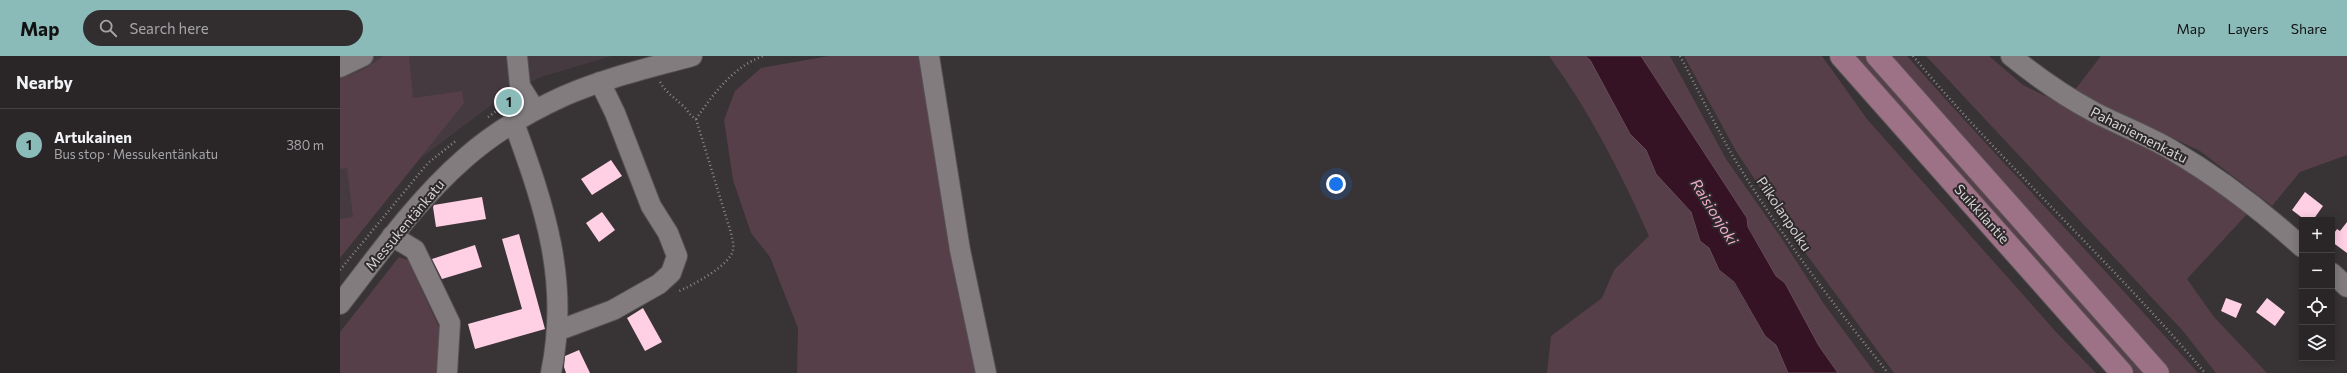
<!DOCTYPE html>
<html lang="en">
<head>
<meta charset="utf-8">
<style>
  body { margin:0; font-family:Commissioner,sans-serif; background:#322e30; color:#f1f3f6 }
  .controls { position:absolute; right:12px; bottom:12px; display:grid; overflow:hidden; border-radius:0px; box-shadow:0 2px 10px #0003 }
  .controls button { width:36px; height:36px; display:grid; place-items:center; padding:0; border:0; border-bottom:1px solid #464345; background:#2a2628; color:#f1f3f6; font:20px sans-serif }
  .you { position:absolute; left:996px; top:128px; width:14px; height:14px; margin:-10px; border:3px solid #fff; border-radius:50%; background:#1a73e8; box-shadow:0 0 0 6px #1a73e833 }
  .badge { display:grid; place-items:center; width:26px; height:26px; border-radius:50%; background:#8bbbb9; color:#111; font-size:13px; font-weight:700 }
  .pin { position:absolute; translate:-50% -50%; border:2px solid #fff; box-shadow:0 1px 4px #0006 }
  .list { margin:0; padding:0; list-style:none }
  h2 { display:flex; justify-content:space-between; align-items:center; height:52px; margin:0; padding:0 16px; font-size:17px }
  h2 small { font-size:13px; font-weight:400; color:#a5a5a8 }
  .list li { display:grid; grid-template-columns:26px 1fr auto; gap:12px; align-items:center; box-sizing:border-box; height:72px; padding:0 16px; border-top:1px solid #464345 }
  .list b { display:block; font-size:15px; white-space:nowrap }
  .list p { margin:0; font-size:13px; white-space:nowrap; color:#a5a5a8 }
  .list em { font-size:13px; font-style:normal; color:#a5a5a8 }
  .icon { flex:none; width:22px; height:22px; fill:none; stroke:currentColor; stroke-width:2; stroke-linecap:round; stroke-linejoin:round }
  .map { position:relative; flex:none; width:2007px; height:317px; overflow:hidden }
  header { display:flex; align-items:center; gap:24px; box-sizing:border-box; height:56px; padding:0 20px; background:#8bbbb9; color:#111 }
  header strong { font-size:19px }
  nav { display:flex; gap:22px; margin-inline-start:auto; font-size:14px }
  .search { width:280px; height:36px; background:#322e30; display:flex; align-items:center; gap:10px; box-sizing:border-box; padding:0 14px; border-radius:22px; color:#a5a5a8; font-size:15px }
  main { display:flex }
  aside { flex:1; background:#2a2628 }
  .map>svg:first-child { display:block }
  .built { fill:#453a3f }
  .green { fill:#573f49 }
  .water { fill:#351324; stroke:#654c58 }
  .building { fill:#ffcfe3 }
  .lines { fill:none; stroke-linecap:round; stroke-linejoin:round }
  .minor-casing { stroke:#565254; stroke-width:22 }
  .major-casing { stroke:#565254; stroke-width:24 }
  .path { stroke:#8d898a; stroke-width:2.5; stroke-dasharray:1 3; stroke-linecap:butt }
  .minor { stroke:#827c7e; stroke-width:20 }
  .major { stroke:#9e7286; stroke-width:22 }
  .labels { text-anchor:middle; stroke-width:4; stroke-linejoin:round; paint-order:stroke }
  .street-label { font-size:14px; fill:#d5d2d3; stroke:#2e292b }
  .water-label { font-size:15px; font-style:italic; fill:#f2accb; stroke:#2e292b }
</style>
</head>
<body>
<header>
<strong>Map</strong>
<div class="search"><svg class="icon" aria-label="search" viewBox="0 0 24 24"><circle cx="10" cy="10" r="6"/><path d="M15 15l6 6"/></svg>Search here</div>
<nav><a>Map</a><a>Layers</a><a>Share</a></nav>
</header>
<main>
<aside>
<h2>Nearby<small></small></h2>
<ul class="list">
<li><span class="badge">1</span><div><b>Artukainen</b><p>Bus stop · Messukentänkatu</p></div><em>380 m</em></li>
</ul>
</aside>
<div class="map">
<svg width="2007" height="317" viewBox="0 0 2007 317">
  <rect width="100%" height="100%" fill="#383335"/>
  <path class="built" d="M0,0H272L201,21L162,41L81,102L0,202Z"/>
  <path class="green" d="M43,0H69L73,42L122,35L124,47L0,202V163L13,161L7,112L0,113V22C16,18 30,11 43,0Z
    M489,0H578L639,317H457L458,272L430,201L411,177L393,124L384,64L395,35L421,12Z
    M1209,0H1245L1250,4L1290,78L1306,94L1316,118L1351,156L1360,185L1369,192L1379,214L1393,226L1425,280L1436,289L1448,317H1207L1211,280L1262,242L1274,214L1309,180C1281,117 1250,56 1209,0Z
    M1301,0H1330L1386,103L1440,180L1484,248L1535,317H1498L1479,290L1445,227L1436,220L1408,170L1407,162Z
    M1344,0H1482L1527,63L1717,277L1756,317H1554L1447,172L1396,95Z
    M1514,0H1525L1805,317H1795Z
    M1550,0H1567C1662,108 1763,210 1858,317H1830L1789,268Z
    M1586,0H1649L1683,29L1834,104L1909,156L1847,223L1874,261L1927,317H1876L1843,275Z
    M1761,0H2007V99L1960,116L1932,150L1860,95L1734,35Z
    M59,201L68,204L103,280L102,317H0V276Z"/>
  <path class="water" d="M1245,0H1301L1407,162L1408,171L1436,220L1445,227L1479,290L1498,317H1448L1436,289L1425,280L1394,226L1379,214L1369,192L1360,185L1351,156L1316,118L1306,94L1290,78L1250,4Z"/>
  <path class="building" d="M271,104L282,120L252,139L241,123Z
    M1965,136L1983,150L1973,164H1965L1952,154Z
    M142,141L146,163L96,171L93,151L94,149Z
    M262,156L275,174L259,186L246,167Z
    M2007,166V197L1992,186V180L1997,173L2000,175Z
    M179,178L205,273L135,293L128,268L182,253L162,183Z
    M135,189L142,211L102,223L92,203Z
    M1886,242L1902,248L1896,262L1881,255Z
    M1927,242L1945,256L1935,270L1916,256Z
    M303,252L322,286L305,295L287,262Z
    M239,294L250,317H226L224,311L225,300Z"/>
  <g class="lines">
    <g class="minor-casing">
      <path id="minor" d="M177,0L180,30L195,54
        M589,0L620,194L646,317
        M1671,0C1697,21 1724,40 1754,56C1779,69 1806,79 1830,93C1878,121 1921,154 1962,191
        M0,11L23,0
        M174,67C205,152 230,225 211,317
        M52,180L75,194L110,267L107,317
        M1992,217L2007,231
        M0,248C39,198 76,145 124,103C153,77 189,56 224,40C265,22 309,12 352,0
        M217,275L273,254L319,228L331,217L337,200L328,177L311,150L275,57L260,26"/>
    </g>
    <g class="major-casing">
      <path id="major" d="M1501,0L1782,317
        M1537,0L1818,317"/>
    </g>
    <path class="path" d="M1340,0C1357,32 1373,65 1391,97C1437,174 1492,247 1548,317
      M1573,0C1665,111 1773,207 1865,317
      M320,26C327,38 333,40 342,49C348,54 349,59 356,63L391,177C392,182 394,188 393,193C392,209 351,230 337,236
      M148,61L170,45
      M356,63C374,37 393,11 423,0
      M0,214L88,107L117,84"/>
    <use href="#minor" class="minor"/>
    <use href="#major" class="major"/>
  </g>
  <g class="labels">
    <g class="street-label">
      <text transform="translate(1799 79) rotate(27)" y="5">Pahaniemenkatu</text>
      <text transform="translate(1444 158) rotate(56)" y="5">Pilkolanpolku</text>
      <text transform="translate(1642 158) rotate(48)" y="5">Suikkilantie</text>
      <text transform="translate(65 169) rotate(-50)" y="5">Messukentänkatu</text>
    </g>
    <g class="water-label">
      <text transform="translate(1374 156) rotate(58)" y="5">Raisionjoki</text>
    </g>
  </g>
</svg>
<div class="controls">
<button>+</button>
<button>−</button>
<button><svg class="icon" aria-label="locate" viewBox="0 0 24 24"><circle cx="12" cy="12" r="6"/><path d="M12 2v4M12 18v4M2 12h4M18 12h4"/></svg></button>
<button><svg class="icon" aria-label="layers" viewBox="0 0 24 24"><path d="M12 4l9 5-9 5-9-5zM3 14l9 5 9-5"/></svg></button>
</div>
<div class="you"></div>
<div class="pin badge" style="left:169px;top:46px">1</div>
</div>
</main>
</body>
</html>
